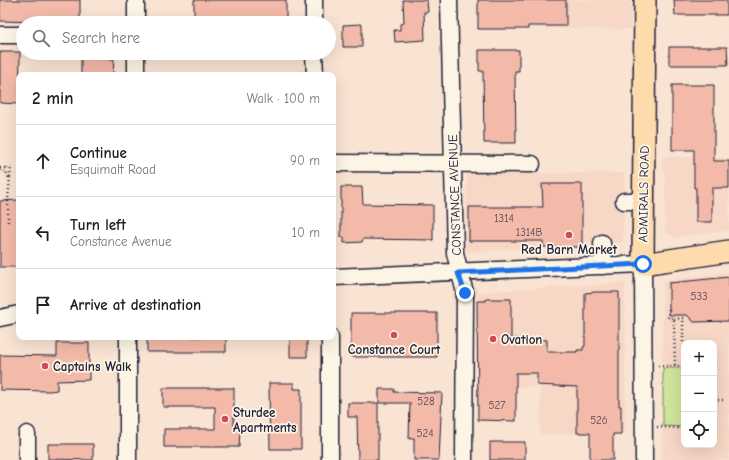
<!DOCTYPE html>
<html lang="en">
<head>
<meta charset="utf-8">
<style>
  body { margin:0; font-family:"Comic Neue",sans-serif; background:#f2f2f2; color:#202124 }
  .controls { position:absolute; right:12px; bottom:12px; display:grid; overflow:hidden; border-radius:8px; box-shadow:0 4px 16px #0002 }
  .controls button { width:36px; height:36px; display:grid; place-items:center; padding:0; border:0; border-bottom:1px solid #e0e0e0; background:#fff; color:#202124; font:20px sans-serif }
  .stop { position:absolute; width:12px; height:12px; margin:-9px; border:3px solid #1a73e8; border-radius:50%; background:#fff }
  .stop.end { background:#1a73e8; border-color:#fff; box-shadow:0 1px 4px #0008 }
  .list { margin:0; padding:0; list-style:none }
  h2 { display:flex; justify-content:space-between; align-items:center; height:52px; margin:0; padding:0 16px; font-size:17px }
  h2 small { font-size:13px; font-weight:400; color:#757577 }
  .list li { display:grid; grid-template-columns:26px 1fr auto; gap:12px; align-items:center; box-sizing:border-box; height:72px; padding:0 16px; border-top:1px solid #e0e0e0 }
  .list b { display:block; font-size:15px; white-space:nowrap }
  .list p { margin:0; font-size:13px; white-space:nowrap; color:#757577 }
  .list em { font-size:13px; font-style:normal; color:#757577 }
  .icon { flex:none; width:22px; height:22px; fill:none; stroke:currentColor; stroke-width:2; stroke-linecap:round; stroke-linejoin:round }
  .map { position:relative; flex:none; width:729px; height:460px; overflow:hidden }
  .search { position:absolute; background:#fff; box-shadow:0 4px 16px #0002; left:16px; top:16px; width:320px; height:44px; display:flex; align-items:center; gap:10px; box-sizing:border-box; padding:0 14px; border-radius:22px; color:#757577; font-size:15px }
  .panel { position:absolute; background:#fff; box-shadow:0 4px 16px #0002; left:16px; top:72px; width:320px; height:268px; border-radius:8px }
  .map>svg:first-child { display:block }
  .built { fill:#f7d7c6; fill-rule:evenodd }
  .green { fill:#cee59a; stroke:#78846a }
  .building { fill:#f3baa9; stroke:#22223b }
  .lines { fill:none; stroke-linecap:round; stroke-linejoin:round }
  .minor-casing { stroke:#22223b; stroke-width:19 }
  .major-casing { stroke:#22223b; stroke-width:24 }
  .path { stroke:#22223b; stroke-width:2.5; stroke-dasharray:1 3; stroke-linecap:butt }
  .minor { stroke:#fcf5e5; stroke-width:16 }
  .major { stroke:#fedbac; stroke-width:21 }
  .route { stroke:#1a73e8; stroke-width:5 }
  .poi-dot { fill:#d1495b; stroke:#fcf5e5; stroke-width:1.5 }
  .labels { text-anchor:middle; stroke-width:3.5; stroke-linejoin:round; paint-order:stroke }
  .number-label { font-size:11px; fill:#564856 }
  .street-label { font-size:13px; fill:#22223b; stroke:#fcf5e5 }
  .poi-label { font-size:13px; font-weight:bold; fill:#22223b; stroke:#fcf5e5; text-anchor:start }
</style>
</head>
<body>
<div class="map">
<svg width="729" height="460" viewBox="0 0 729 460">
  <rect width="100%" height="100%" fill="#f9e3d3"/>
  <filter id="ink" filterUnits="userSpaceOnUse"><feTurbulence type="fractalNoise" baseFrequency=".025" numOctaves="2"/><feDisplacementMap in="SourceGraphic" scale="8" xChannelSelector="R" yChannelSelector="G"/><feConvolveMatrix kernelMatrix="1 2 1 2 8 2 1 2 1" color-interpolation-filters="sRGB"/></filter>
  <g filter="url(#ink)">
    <path class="built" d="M542,0H631V29L542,28Z
      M662,157L729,158V230L676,237L665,233V173L662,166Z
      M467,173H624L623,242L466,252Z
      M729,272V460H662L663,281ZM684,343H714V445H684Z
      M625,283V434H540L541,387L478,386V292Z"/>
    <path class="green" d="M663,368H684V427L663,426Z"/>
    <path class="building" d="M0,0H80V23L0,21Z
      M194,0H286V23H276V19L226,21V19L194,18Z
      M403,0H427L428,12H424L425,40L395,42L394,30H400V24L404,23Z
      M478,0H566V26H528V29H478Z
      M674,0H727V15H675Z
      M362,24V47H343V25Z
      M669,47H727L728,65H669Z
      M479,50H519V71H515L516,143H484L483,71H479Z
      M0,52H20L19,104L0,103Z
      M81,58L114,59L113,75H81Z
      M672,85H714V161H729V188H712V222H696V188H694V150H672Z
      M542,184H582V247H543V241H469V207H543Z
      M341,187H362L363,204L433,205V240L363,239L362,242L344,243V237H341Z
      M19,200V267H0V201Z
      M729,277V321L694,322L687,315H669V283Z
      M595,292H619V406H621V434H613V460H590V433H577V387L537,385V373H516V421L478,420L477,301H486V299H511V338L547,340V352H577V350H583V347L585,346V293Z
      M351,313H437V357H351Z
      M147,337H226V352H147Z
      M290,337H307V357H290Z
      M57,343H89V380L57,381V390L50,391L0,390V355L57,356Z
      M269,383H294V389H301V449H270Z
      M163,388H234V429H240L239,447H164V429H215V407H163Z
      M379,389H394V392L442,393L439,460H414V438L409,439L410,403H379Z
      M348,403H378V460H358L357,417H348Z
      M490,442H525V460H490Z
      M48,444H93V460L48,459Z"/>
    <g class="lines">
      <g class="minor-casing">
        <path id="minor" d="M136,0V23
          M314,0V23
          M449,0L455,253L465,293L464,460
          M0,35H23
          M136,53V75
          M314,53L315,75
          M333,163L532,164
          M624,201H643
          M602,243L604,266
          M333,277L643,264L644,460
          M0,318L19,314
          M128,337V460
          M27,460V434
          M330,460V337"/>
      </g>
      <g class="major-casing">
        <path id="major" d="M645,0L643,264L729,251"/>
      </g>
      <path class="path" d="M0,168H8V166
        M0,171H6L9,178
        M8,222V200L11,166
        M669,309L668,318L674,319L675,366
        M674,319L683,318V344
        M658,366H684
        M714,400H724
        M657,427L684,428
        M706,445V447"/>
      <use href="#minor" class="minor"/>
      <use href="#major" class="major"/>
    </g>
  </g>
  <g class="lines" filter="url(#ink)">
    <path class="route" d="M465,293L458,273L643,264"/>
  </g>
  <g class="poi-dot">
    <circle cx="569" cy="235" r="4"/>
    <circle cx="394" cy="335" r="4"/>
    <circle cx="493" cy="339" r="4"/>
    <circle cx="45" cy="366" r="4"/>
    <circle cx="225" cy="419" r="4"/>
  </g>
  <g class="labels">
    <g class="number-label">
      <text x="504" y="222">1314</text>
      <text x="529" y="236">1314B</text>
      <text x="699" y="300">533</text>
      <text x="426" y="405">528</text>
      <text x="497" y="409">527</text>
      <text x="599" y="424">526</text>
      <text x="425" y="437">524</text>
    </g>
    <g class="street-label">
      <text transform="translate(643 194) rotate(-89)" y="5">ADMIRALS ROAD</text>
      <text transform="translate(454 195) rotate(-92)" y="5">CONSTANCE AVENUE</text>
    </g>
    <g class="poi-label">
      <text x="569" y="254" text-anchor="middle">Red Barn Market</text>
      <text x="501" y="344">Ovation</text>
      <text x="394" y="354" text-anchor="middle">Constance Court</text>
      <text x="53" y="371">Captains Walk</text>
      <text x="233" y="417">Sturdee<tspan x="233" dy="15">Apartments</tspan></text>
    </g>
  </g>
</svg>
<div class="controls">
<button>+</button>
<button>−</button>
<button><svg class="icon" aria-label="locate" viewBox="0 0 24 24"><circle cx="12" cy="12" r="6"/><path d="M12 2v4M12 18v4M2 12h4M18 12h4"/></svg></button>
</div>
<div class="stop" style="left:643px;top:264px"></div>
<div class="stop end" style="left:465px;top:293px"></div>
<div class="search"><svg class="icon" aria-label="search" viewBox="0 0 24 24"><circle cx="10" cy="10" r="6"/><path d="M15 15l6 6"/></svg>Search here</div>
<section class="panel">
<h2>2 min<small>Walk · 100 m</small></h2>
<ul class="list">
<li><svg class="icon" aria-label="ahead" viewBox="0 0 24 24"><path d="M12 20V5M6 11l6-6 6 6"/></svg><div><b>Continue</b><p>Esquimalt Road</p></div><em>90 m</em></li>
<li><svg class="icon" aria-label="left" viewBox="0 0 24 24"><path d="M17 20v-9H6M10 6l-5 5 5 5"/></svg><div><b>Turn left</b><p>Constance Avenue</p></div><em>10 m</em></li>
<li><svg class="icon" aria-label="arrive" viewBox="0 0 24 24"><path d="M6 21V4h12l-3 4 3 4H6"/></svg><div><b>Arrive at destination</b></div></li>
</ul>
</section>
</div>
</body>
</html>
